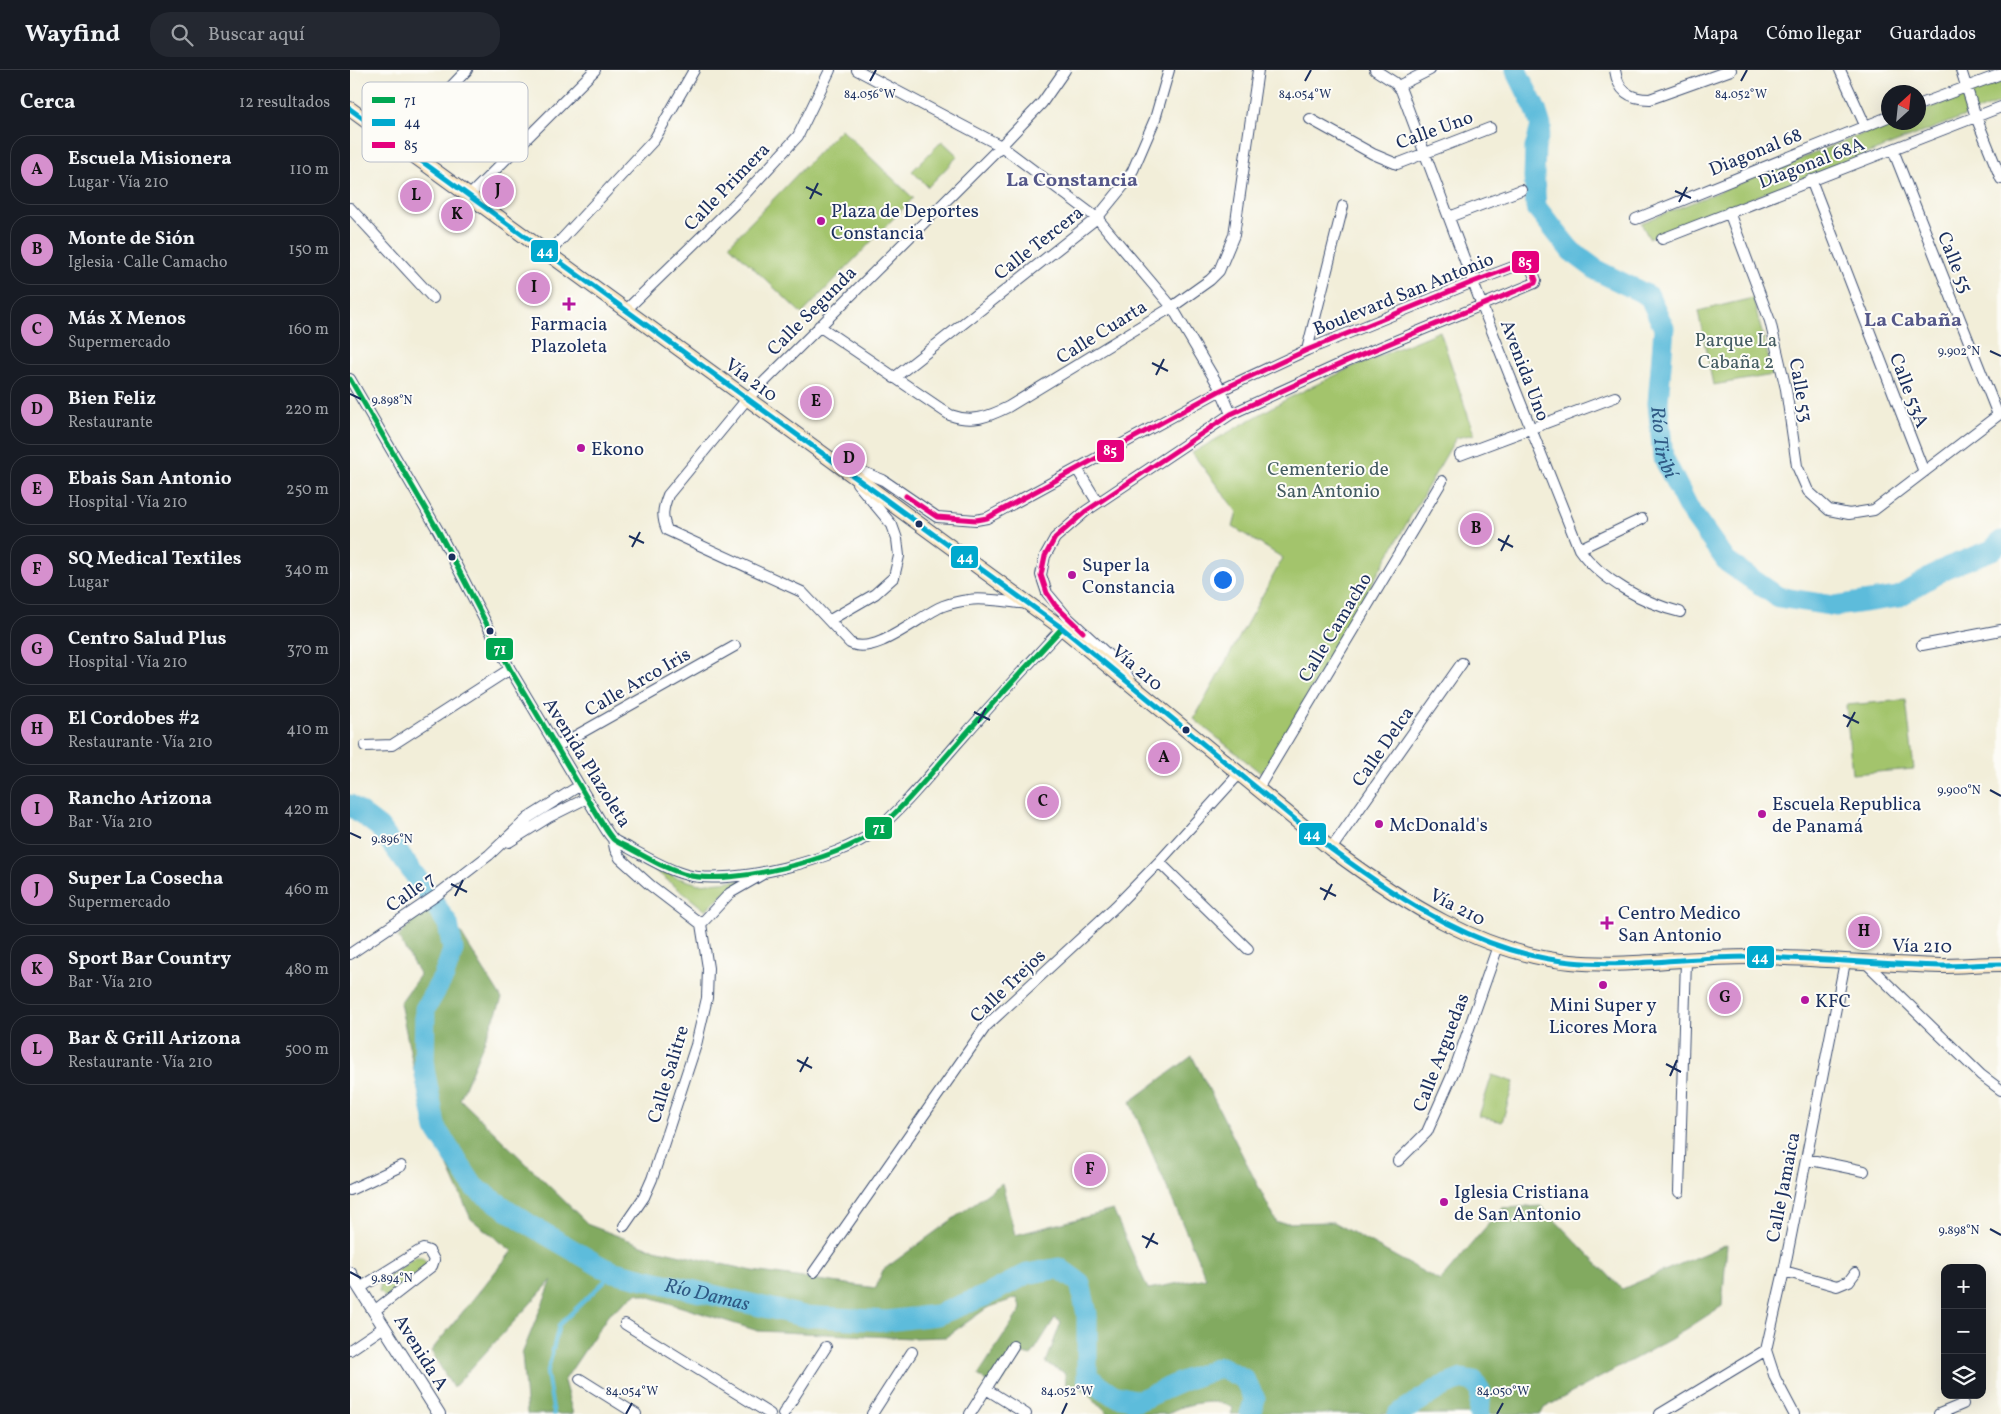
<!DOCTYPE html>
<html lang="es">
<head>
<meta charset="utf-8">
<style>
  body { margin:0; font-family:Vollkorn,serif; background:#242831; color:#f1f3f6 }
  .controls { position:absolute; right:15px; bottom:15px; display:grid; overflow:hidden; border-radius:10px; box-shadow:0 5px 20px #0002 }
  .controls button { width:45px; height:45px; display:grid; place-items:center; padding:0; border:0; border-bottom:1px solid #363941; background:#171b24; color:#f1f3f6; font:25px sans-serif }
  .compass { position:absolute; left:1531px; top:15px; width:45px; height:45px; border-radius:50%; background:#171b24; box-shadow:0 5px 20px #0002; rotate:27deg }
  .you { position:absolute; left:872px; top:509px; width:18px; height:18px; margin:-12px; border:4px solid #fff; border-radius:50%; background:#1a73e8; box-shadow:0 0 0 8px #1a73e833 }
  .badge { display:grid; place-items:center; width:32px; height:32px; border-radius:50%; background:#d690ce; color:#111; font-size:16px; font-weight:700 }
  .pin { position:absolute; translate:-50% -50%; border:2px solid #fff; box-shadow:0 1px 5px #0006 }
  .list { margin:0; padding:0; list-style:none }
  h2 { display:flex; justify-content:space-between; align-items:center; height:65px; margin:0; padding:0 20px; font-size:21px }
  h2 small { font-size:16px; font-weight:400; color:#9ea1a6 }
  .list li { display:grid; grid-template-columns:32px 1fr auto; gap:15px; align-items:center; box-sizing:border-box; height:70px; margin:0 10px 10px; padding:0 10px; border:1px solid #363941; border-radius:20px }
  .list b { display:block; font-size:19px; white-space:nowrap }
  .list p { margin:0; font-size:16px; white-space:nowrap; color:#9ea1a6 }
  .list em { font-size:16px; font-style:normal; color:#9ea1a6 }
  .icon { flex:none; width:28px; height:28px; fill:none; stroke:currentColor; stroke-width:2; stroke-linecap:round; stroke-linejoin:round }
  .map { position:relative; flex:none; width:1651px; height:1344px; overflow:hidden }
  header { display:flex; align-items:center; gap:30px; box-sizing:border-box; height:70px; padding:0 25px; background:#171b24; border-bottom:1px solid #363941 }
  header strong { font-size:24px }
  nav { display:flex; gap:28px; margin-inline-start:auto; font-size:18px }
  .search { width:350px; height:45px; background:#242831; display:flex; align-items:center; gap:12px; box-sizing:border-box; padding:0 18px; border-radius:20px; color:#9ea1a6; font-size:19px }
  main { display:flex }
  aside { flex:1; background:#171b24 }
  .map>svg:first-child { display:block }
  .green { fill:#a3c46c; stroke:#5f7a65 }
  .forest { fill:#82aa60; stroke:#4e6c5f }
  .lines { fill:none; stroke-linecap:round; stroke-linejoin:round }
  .stream { stroke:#5dbcdb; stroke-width:4 }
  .river { stroke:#5dbcdb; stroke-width:21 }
  .minor-casing { stroke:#3b4c70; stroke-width:12 }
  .tertiary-casing { stroke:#3b4c70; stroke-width:14 }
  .secondary-casing { stroke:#3b4c70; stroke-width:16 }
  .minor { stroke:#fff; stroke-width:10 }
  .tertiary { stroke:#fff; stroke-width:12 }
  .secondary { stroke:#fae7c3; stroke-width:14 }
  .bus-1-casing { stroke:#fdfcf7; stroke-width:9 }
  .bus-2-casing { stroke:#fdfcf7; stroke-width:9 }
  .bus-3-casing { stroke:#fdfcf7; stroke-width:9 }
  .bus-1 { stroke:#00a651; stroke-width:5 }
  .bus-2 { stroke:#00a9ce; stroke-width:5 }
  .bus-3 { stroke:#e5007d; stroke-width:5 }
  .ticks { fill:none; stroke:#1b2f5e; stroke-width:2 }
  .poi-dot { fill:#b5179e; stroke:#fdfcf7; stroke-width:2 }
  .bus-dot { fill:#1b2f5e; stroke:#fdfcf7; stroke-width:2 }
  .labels { text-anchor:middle; stroke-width:4; stroke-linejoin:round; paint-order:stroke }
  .street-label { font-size:19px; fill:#1b2f5e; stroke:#fdfcf7 }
  .poi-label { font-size:19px; fill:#1b2f5e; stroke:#fdfcf7; text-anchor:start }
  .park-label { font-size:19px; fill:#445c62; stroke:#fdfcf7 }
  .neighbourhood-label { font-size:20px; font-weight:bold; fill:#555889; stroke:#fdfcf7 }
  .water-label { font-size:20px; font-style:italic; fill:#2f5984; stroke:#fdfcf7 }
  .key { fill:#fdfcf7; stroke:#b9bec9; stroke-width:1 }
  .key-label { font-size:14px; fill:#1b2f5e }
  .ticks-label { font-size:12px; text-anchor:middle; fill:#1b2f5e; stroke:#fdfcf7; stroke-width:4; stroke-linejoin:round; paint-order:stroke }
  .line-badge { stroke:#fdfcf7; stroke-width:2 }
  .badge-label { font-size:14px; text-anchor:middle; font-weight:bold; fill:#fff }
</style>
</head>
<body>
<header>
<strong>Wayfind</strong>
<div class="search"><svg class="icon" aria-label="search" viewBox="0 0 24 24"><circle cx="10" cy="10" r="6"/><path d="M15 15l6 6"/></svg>Buscar aquí</div>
<nav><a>Mapa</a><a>Cómo llegar</a><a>Guardados</a></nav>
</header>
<main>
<aside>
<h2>Cerca<small>12 resultados</small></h2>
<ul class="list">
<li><span class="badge">A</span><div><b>Escuela Misionera</b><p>Lugar · Vía 210</p></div><em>110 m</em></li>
<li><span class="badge">B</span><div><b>Monte de Sión</b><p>Iglesia · Calle Camacho</p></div><em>150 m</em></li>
<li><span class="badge">C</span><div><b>Más X Menos</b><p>Supermercado</p></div><em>160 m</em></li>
<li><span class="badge">D</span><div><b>Bien Feliz</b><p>Restaurante</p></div><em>220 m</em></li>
<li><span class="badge">E</span><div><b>Ebais San Antonio</b><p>Hospital · Vía 210</p></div><em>250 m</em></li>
<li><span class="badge">F</span><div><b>SQ Medical Textiles</b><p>Lugar</p></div><em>340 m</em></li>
<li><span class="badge">G</span><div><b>Centro Salud Plus</b><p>Hospital · Vía 210</p></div><em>370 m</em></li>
<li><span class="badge">H</span><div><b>El Cordobes #2</b><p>Restaurante · Vía 210</p></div><em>410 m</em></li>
<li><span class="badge">I</span><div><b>Rancho Arizona</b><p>Bar · Vía 210</p></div><em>420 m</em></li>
<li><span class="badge">J</span><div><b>Super La Cosecha</b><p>Supermercado</p></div><em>460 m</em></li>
<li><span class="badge">K</span><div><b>Sport Bar Country</b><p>Bar · Vía 210</p></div><em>480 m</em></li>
<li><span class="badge">L</span><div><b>Bar &amp; Grill Arizona</b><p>Restaurante · Vía 210</p></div><em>500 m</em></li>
</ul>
</aside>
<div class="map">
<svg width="1651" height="1344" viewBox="0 0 1651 1344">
  <rect width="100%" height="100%" fill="#fdfcf7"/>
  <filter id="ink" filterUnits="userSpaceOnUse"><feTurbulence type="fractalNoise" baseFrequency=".02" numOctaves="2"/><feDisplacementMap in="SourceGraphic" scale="10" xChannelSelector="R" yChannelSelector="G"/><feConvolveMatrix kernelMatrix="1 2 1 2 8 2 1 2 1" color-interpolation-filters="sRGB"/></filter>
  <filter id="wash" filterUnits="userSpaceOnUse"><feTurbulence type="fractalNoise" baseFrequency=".0096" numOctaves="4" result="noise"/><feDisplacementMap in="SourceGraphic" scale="20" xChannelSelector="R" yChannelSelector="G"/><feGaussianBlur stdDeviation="1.12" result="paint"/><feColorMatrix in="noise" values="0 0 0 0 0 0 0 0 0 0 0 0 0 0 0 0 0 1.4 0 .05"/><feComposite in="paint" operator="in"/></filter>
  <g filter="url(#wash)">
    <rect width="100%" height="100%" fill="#f2eed9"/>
    <path class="green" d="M1651,12V32L1299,168L1291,153L1540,53L1568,52L1569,42Z
      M491,59L563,128L452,244L379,175Z
      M592,71L608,86L578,117L562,101Z
      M1403,228L1423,305L1363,315L1348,241Z
      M1090,261L1124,364L1106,368L912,704L844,649L933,488L883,457L887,442L842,383L937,329L1000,298Z
      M1556,630L1564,699L1502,704L1496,635Z
      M283,783L325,807L349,814L400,809L382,818L355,840Z
      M1142,1005L1164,1012L1152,1052L1129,1046Z
      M65,1187H72L78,1195L36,1228L29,1221L31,1213Z"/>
    <path class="forest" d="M87,825L152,929L110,1029L239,1155L300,1178L403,1201L526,1218L533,1200L652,1113L665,1165L763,1140L798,1219L856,1208L780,1032L842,986L927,1153L983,1152L1090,1211L1152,1138L1191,1136L1272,1219L1377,1174L1372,1236L1321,1269L1194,1338L1191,1344H881L883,1338C879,1336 875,1334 872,1333C859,1330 828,1335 818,1344H759L736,1322L727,1316L722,1325L716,1321L715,1303L696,1293L711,1252L705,1248L681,1286L673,1284L647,1319L628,1305L671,1239L667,1228L637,1238L596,1267L562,1268L408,1261L287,1223L259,1244L214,1311L223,1344H177L172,1284L202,1210L103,1318L81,1281L162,1181L121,1149L72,1038L50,933L70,905L48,867Z"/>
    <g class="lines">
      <path class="stream" d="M204,1344L197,1304L209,1255L264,1202"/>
      <g class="river">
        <path id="s1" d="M1166,0L1186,40L1191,56L1185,78L1184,107L1186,137L1221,181L1248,201L1299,226L1314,258L1308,333L1313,387L1339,439L1377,492L1428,527L1485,536L1548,527L1598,497L1642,480L1651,471"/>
        <path id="s2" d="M0,735L29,757L73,816L98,854L103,880L94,906L75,939L74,999L86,1059L124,1117L180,1155L250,1196L264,1202L453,1246L537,1251L587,1245L637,1225L677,1204L709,1198L730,1213L737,1244V1307L763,1325L788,1331L833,1311L871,1297L894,1309L905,1329L900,1344"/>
        <path d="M1048,1344L1091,1317L1112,1309L1124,1311L1131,1322L1129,1344"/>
      </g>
    </g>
  </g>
  <g filter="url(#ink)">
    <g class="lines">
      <g class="minor-casing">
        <path id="minor" d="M507,0L651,76L747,148L822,237L871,320L881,344
          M1025,0L1044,12L1051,20L1132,236L1229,479C1251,510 1294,533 1330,542
          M1265,0C1268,21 1279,29 1300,29L1381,0
          M1490,0L1515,55
          M1611,0L1626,47L1651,109
          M1048,16L1080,0
          M1568,35L1651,4
          M960,49L1023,84L1047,94L1140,58
          M47,73L117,0
          M1543,80L1648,345
          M1461,110L1574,402
          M119,126L245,0
          M0,138L83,228
          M1379,142L1420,251L1436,319L1447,396L1458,421L1479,440L1499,444L1524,440L1651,343
          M1099,147L1171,120
          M1286,149L1538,47
          M1312,169L1651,37
          M198,184L304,70L344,0
          M276,240L394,125L448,66L480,0
          M469,256L600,345C622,353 638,347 658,337L822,237L860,210L869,201L884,165L908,0
          M957,280L993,136
          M544,308L747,148L774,115L783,100L805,49L819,0
          M0,309L89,462L160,599L250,750C254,756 258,764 263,769C267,773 274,775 279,778C298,788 317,800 337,805C381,816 490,789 525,761C556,736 586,697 613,667C645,630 679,594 712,558
          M1110,385L1265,327
          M491,393L533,410L587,447L626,450L637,448L871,320L957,280L1123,212L1176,192L1179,193L1186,210L1185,213L997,291L881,344L736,441L705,468L695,486L691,505L697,523L717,547L769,595L779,608
          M727,399L748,433
          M1229,479L1292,449
          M679,534C664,533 633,527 619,530C610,531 601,533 593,536C570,545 525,587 500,573L452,522L317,460C311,446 313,438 318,425L397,329L651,76L692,33L715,0
          M480,550L525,524L544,507L549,486L547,469L542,455L507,413
          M1572,575L1651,560
          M15,676L42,675L160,599
          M206,677L385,576
          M907,720L1092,411
          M263,769L265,779L270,788L300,815L351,854
          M159,772L199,747L237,728
          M981,779L1112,593
          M809,792L898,879
          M0,884L87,825L139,785L178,748L229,716
          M1515,892L1631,1005L1651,1020
          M1456,1089L1514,1101
          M1048,1091L1077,1062L1104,1001L1148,876
          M0,1120L51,1096
          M1329,1122L1336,890
          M274,1156L294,1127L302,1109L346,975L357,928L358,898L351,854L380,823L413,804
          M1434,1201L1487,1216L1499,1211L1505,1203
          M464,1202L636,956L766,836L809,792L889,704
          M10,1218L69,1181L73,1179L79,1181L84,1190L82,1196L24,1241
          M275,1254L420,1344
          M0,1280L34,1257
          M230,1309L286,1344
          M636,1319L676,1344
          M433,1344L476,1277
          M522,1344L562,1282
          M620,1344L663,1276
          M1310,1344L1416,1280
          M1444,1344L1425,1308L1416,1280L1434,1201L1495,892
          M1589,1344L1613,1334"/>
      </g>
      <g class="tertiary-casing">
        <path id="tertiary" d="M0,1203L89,1344"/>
      </g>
      <g class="secondary-casing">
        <path id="secondary" d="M0,39L712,558L981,779C1051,831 1132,884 1221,892C1282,898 1344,886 1406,887C1467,888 1529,894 1591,896C1611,896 1631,894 1651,894"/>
      </g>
      <use href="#minor" class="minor"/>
      <use href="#tertiary" class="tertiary"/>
      <use href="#secondary" class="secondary"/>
      <g class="bus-1-casing">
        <path id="bus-1" d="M0,309L89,462L160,599L250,750C254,756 258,764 263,769C267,773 274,775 279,778C298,788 317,800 337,805C381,816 490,789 525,761C556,736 586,697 613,667C645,630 679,594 712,558"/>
      </g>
      <g class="bus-2-casing">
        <path id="bus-2" d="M0,39L712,558L981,779C1051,831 1132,884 1221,892C1282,898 1344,886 1406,887C1467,888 1529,894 1591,896C1611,896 1631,894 1651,894"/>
      </g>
      <g class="bus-3-casing">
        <path id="bus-3" d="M556,426L587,447L626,450L637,448L871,320L957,280L1123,212L1176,192L1179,193L1186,210L1185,213L997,291L881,344L736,441L705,468L695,486L691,505L697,523L705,535L733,562"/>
      </g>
      <use href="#bus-1" class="bus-1"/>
      <use href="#bus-2" class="bus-2"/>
      <use href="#bus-3" class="bus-3"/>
    </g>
  </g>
  <path class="ticks" d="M520,11L526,0M955,11L961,0M1391,11L1397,0M456,117L472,125M1325,121L1341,128M460,129L468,113M1329,132L1337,117M1640,281L1651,286M802,293L818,301M806,305L814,289M0,324L11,329M279,466L294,473M1148,469L1163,477M282,477L290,462M1151,481L1159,465M624,642L640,650M1493,645L1509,653M628,653L636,638M1497,657L1505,642M1640,720L1651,726M0,763L11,768M101,814L117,822M970,818L986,826M105,826L113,810M974,830L982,814M447,990L462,998M1316,994L1331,1002M450,1002L458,987M1320,1006L1327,990M1640,1159L1651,1165M792,1166L808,1174M796,1178L804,1163M0,1202L11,1208M276,1344L282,1333M712,1344L717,1333M1147,1344L1153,1333"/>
  <g class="poi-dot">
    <circle cx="471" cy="151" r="5"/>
    <path d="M216.5 226.5h5v5h5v5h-5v5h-5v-5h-5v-5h5z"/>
    <circle cx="231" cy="378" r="5"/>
    <circle cx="722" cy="505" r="5"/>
    <circle cx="1412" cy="744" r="5"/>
    <circle cx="1029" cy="754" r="5"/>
    <path d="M1254.5 845.5h5v5h5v5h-5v5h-5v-5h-5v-5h5z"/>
    <circle cx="1253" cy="915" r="5"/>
    <circle cx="1455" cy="930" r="5"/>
    <circle cx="1094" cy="1132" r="5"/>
  </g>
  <g class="bus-dot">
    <circle cx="569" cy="454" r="4.5"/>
    <circle cx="102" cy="487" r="4.5"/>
    <circle cx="140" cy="561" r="4.5"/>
    <circle cx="836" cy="660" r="4.5"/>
  </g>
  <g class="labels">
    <g class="street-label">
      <text transform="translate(1084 59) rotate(-20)" y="7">Calle Uno</text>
      <text transform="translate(1405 81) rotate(-22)" y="7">Diagonal 68</text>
      <text transform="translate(1461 92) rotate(-21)" y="7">Diagonal 68A</text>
      <text transform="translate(376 116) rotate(-46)" y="7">Calle Primera</text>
      <text transform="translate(688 172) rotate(-38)" y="7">Calle Tercera</text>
      <text transform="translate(1606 192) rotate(68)" y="7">Calle 55</text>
      <text transform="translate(1053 223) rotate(-22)" y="7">Boulevard San Antonio</text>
      <text transform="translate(461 240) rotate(-45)" y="7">Calle Segunda</text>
      <text transform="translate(751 261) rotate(-32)" y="7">Calle Cuarta</text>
      <text transform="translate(1176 300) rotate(69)" y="7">Avenida Uno</text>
      <text transform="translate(402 309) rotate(36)" y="7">Vía 210</text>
      <text transform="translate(1452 320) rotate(80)" y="7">Calle 53</text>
      <text transform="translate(1560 320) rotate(69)" y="7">Calle 53A</text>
      <text transform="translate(984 557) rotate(-59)" y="7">Calle Camacho</text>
      <text transform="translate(788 597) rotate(40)" y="7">Vía 210</text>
      <text transform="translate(287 611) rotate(-30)" y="7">Calle Arco Iris</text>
      <text transform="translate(1032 676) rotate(-55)" y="7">Calle Delca</text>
      <text transform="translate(238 692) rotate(58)" y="7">Avenida Plazoleta</text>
      <text transform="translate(60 821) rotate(-35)" y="7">Calle 7</text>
      <text transform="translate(1108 836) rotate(27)" y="7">Vía 210</text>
      <text transform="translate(1572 875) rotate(1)" y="7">Vía 210</text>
      <text transform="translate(657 915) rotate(-44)" y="7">Calle Trejos</text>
      <text transform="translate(1090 982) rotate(-69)" y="7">Calle Arguedas</text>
      <text transform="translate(317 1004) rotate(-73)" y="7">Calle Salitre</text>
      <text transform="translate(1432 1117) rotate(-79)" y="7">Calle Jamaica</text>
      <text transform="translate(72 1282) rotate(58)" y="7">Avenida A</text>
    </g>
    <g class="poi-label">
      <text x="481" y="147">Plaza de Deportes<tspan x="481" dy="22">Constancia</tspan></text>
      <text x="219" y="260" text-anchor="middle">Farmacia<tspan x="219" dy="22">Plazoleta</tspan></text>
      <text x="241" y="385">Ekono</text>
      <text x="732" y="501">Super la<tspan x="732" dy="22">Constancia</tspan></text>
      <text x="1422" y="740">Escuela Republica<tspan x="1422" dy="22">de Panamá</tspan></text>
      <text x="1039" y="761">McDonald's</text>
      <text x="1268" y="849">Centro Medico<tspan x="1268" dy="22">San Antonio</tspan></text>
      <text x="1465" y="937">KFC</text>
      <text x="1253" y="941" text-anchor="middle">Mini Super y<tspan x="1253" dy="22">Licores Mora</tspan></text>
      <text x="1104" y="1128">Iglesia Cristiana<tspan x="1104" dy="22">de San Antonio</tspan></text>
    </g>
    <g class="park-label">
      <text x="1386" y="276">Parque La<tspan x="1386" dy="22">Cabaña 2</tspan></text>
      <text x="978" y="405">Cementerio de<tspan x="978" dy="22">San Antonio</tspan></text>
    </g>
    <g class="neighbourhood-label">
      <text x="722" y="116">La Constancia</text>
      <text x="1563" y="256">La Cabaña</text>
    </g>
    <g class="water-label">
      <text dy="7" stroke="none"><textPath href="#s1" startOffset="440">Río Tiribí</textPath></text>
      <text dy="7" stroke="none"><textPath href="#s2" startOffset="698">Río Damas</textPath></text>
    </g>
  </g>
  <rect x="12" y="12" width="166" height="80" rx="8" class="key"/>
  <rect x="22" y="27" width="23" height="6" fill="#00a651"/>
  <rect x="22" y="49" width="23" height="7" fill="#00a9ce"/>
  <rect x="22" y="72" width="23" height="6" fill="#e5007d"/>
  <g class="key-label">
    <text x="54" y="35">71</text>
    <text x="54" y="57">44</text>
    <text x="54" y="80">85</text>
  </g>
  <g class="ticks-label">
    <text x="520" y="28">84.056°W</text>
    <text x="955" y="28">84.054°W</text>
    <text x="1391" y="28">84.052°W</text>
    <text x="1609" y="285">9.902°N</text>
    <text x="42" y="334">9.898°N</text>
    <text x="1609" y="724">9.900°N</text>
    <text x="42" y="773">9.896°N</text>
    <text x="1609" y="1164">9.898°N</text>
    <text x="42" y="1212">9.894°N</text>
    <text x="282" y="1325">84.054°W</text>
    <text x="717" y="1325">84.052°W</text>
    <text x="1153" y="1325">84.050°W</text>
  </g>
  <g class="line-badge">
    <rect x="180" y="169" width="29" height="24" rx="5" fill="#00a9ce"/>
    <rect x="1161" y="180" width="29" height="24" rx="5" fill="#e5007d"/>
    <rect x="746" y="369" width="29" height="24" rx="5" fill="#e5007d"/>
    <rect x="600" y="475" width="29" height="24" rx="5" fill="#00a9ce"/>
    <rect x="135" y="567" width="29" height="24" rx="5" fill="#00a651"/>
    <rect x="514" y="746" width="29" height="24" rx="5" fill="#00a651"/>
    <rect x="948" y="752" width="29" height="24" rx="5" fill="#00a9ce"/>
    <rect x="1396" y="875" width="29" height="24" rx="5" fill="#00a9ce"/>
  </g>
  <g class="badge-label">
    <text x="195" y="186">44</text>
    <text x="1175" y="197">85</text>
    <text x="760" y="385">85</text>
    <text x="615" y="492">44</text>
    <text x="150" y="584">71</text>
    <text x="529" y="763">71</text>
    <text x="962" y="769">44</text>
    <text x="1410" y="892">44</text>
  </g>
</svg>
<div class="controls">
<button>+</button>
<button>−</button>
<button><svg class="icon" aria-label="layers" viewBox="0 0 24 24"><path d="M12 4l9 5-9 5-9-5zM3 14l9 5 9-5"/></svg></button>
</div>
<svg class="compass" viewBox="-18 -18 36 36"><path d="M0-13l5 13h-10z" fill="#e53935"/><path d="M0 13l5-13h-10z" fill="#9ea1a6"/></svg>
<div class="you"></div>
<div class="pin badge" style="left:814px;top:688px">A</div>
<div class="pin badge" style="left:1126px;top:459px">B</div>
<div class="pin badge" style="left:693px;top:732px">C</div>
<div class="pin badge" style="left:499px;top:389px">D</div>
<div class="pin badge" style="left:466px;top:332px">E</div>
<div class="pin badge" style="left:740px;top:1100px">F</div>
<div class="pin badge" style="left:1375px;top:928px">G</div>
<div class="pin badge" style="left:1514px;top:862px">H</div>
<div class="pin badge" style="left:184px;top:218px">I</div>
<div class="pin badge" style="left:148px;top:121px">J</div>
<div class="pin badge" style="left:107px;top:145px">K</div>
<div class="pin badge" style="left:66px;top:126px">L</div>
</div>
</main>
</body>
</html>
